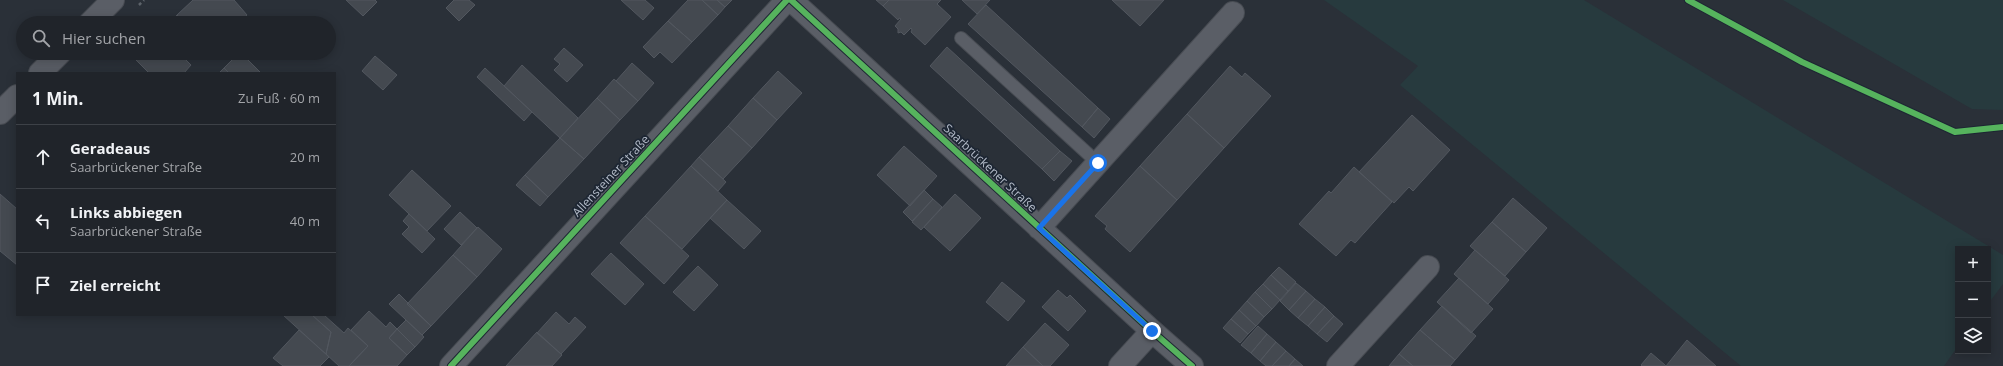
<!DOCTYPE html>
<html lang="de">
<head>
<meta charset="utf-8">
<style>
  body { margin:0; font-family:"Open Sans",sans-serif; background:#2d3036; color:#f1f3f6 }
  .controls { position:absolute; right:12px; bottom:12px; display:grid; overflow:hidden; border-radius:0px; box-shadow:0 2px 10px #0003 }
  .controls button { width:36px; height:36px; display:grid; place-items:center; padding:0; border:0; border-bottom:1px solid #3d4147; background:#20242a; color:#f1f3f6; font:20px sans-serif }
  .stop { position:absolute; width:12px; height:12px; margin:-9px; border:3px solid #1a73e8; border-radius:50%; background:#fff }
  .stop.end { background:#1a73e8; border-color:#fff; box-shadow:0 1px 4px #0008 }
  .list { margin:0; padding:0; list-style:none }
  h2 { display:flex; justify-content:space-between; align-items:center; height:52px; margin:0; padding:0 16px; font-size:17px }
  h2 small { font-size:13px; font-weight:400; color:#a2a4a8 }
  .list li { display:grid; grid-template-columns:26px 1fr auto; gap:12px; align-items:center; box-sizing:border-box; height:64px; padding:0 16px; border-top:1px solid #3d4147 }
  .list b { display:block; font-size:15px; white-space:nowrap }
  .list p { margin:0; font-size:13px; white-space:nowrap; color:#a2a4a8 }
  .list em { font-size:13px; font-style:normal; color:#a2a4a8 }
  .icon { flex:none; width:22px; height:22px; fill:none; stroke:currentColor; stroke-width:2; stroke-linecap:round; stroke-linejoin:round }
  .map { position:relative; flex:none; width:2003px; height:366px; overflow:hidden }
  .search { position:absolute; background:#20242a; box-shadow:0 2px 10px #0003; left:16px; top:16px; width:320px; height:44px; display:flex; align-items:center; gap:10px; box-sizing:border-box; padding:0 14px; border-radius:22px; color:#a2a4a8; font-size:15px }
  .panel { position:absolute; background:#20242a; box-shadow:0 2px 10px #0003; left:16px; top:72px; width:320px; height:244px; border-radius:0px }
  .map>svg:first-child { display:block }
  .green { fill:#273a3e }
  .building { fill:#444950; stroke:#52575f }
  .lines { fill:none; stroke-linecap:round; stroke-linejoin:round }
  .lane-casing { stroke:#484c53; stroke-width:14 }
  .street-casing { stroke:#484c53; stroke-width:24 }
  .path { stroke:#5d636a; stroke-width:2.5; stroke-dasharray:3 3; stroke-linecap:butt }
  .lane { stroke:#5a5e66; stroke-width:12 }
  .street { stroke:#5a5e66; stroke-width:22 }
  .cycleway-casing { stroke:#1d2633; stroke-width:8 }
  .cycleway { stroke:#56b35d; stroke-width:6 }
  .route { stroke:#1a73e8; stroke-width:5 }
  .labels { text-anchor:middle; stroke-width:3.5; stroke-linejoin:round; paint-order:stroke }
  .street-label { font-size:12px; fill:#b4bcc9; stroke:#1d2633 }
</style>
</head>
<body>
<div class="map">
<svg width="2003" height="366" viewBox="0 0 2003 366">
  <rect width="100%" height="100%" fill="#2a3038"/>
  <path class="green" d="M1324,0H1584L2003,255V284L1988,304V249H1958V346L1944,366H1741L1400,85L1418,66Z
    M1783,0H2003V110L1972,109Z"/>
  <path class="building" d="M193,0H234L247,15L238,23H184L177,15Z
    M346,0H375L377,2L363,16Z
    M454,0H469L475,5L459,21L446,8Z
    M621,0H645L654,8L643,20Z
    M688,0H702L718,15L692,42L668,21Z
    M702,0H717L725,7L718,15Z
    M717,0H732L725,7Z
    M876,0H889L883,6Z
    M889,0H941L937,4L951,17L925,45L911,32L912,30L911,28L904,35L901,32L898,33V29L895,26L901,19L899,18L898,20L883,6Z
    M962,0H990L977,14Z
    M1112,0H1164L1140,26Z
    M986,5L1098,108L1082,127L968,24Z
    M177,15L184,23H169Z
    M668,21L692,42L672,63L660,52L654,58L643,47Z
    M947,47L1060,151L1042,169L930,66Z
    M564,48L583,65L567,82L554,70L560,64L554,59Z
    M137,53H193L186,60L191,65L184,73H149L133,57Z
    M239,53H241L261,73H229L224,68Z
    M375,56L397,75L383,90L362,71Z
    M632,63L654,83L638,101L616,81Z
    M522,65L578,118L560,138L504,86Z
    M1230,66L1242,77L1245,73L1271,96L1224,148L1187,114Z
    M224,68L229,73H219Z
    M485,68L532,112L524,121L477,77Z
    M778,71L802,93L777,120L753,98Z
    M614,79L638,101L620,120L597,98Z
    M597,98L620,120L584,159L560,138Z
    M753,98L777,120L752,148L728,126Z
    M1098,108L1110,119L1094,138L1082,127Z
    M1187,114L1224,148L1177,200L1140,166Z
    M1412,115L1450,150L1413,191L1409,187L1394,203L1359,172Z
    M728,126L752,148L723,179L699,157Z
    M560,138L584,159L548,197L525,175Z
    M904,146L937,176L910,206L877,175Z
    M1060,151L1072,161L1054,181L1042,169Z
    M699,157L726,182L718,191L691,166Z
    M691,166L727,200L682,249L645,216Z
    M1140,166L1177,200L1130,252L1105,229L1107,226L1095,216Z
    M1354,167L1392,202L1355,243L1351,240L1336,256L1299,224L1329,191L1331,193Z
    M412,170L451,206L427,231L389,195Z
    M525,175L548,197L540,206L516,185Z
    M924,190L933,199L912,221L903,212Z
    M0,194L17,209V265L0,251Z
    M955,194L981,218L950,251L924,227Z
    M1513,198L1547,228L1526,252L1492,222Z
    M933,199L942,207L921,230L912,222Z
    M727,200L761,231L744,249L710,218Z
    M460,212L477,228L461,245L444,229Z
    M409,214L435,239L422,253L402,234L409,227L403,221Z
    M645,216L689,256L664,284L620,243Z
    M1492,222L1526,252L1505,276L1470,246Z
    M478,227L502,249L477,277L453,255Z
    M1475,250L1509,280L1488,304L1454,274Z
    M611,253L644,284L625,305L591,274Z
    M453,255L477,277L431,326L407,304Z
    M698,266L718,285L694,311L673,292Z
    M1279,267L1296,282L1288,291L1271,275Z
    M1271,275L1288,291L1280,300L1263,284Z
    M1459,278L1493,309L1471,333L1437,302Z
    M1002,282L1025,301L1008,321L986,302Z
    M1296,283L1306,291L1289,310L1280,301Z
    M1263,284L1280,300L1272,309L1255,292Z
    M1058,290L1067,298L1070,295L1086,311L1068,331L1042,307Z
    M1306,291L1315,299L1298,318L1289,310Z
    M1255,292L1272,309L1264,317L1247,301Z
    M399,294L431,326L422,335L389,304Z
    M1315,299L1325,307L1308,326L1298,318Z
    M1247,301L1264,317L1256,326L1239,310Z
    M1442,306L1476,336L1455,360L1420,330Z
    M1325,307L1334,316L1317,334L1308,326Z
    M1239,310L1256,326L1248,334L1231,319Z
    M369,311L386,327L390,322L397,329L389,338L407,355L397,366H349L368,346L351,330Z
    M556,312L569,324L575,317L586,327L561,354L537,333Z
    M283,315H312L331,332L326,354Z
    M312,315H324L344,333L348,328L368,346L349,366H339L326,354L331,332Z
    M1334,316L1343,324L1327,342L1317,334Z
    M1231,319L1248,334L1240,343L1223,328Z
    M406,320L424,337L415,347L397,329Z
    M1045,323L1069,345L1050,366H1043L1023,347Z
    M1258,326L1267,334L1251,353L1241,345Z
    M397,329L415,347L407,355L389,338Z
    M299,330L329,357L320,366H283L273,358Z
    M1420,330L1455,360L1450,366H1413L1399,354Z
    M537,332L562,355L552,366H506Z
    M1267,334L1276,342L1260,361L1251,353Z
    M1687,340L1716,366H1666Z
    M1276,342L1286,351L1272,366H1266L1260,361Z
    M1023,347L1043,366H1006Z
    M1286,351L1295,359L1289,366H1272Z
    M1651,353L1665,365L1666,366H1642L1641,365Z
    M1399,354L1413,366H1389Z
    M1295,359L1303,366H1289Z"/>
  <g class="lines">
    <g class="lane-casing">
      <path id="lane" d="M961,38L1098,163"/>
    </g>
    <g class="street-casing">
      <path id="street" d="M791,0L1152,331L1192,366
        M90,23L113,0
        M40,73L60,53
        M0,113L17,96
        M1039,228L1233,13
        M451,366L787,0
        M1120,366L1152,331
        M1338,366L1428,267"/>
    </g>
    <path class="path" d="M139,5L144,0"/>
    <use href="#lane" class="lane"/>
    <use href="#street" class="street"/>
    <g class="cycleway-casing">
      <path id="cycleway" d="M791,0L1152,331L1192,366
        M1688,0L1802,62L1955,132L2003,127
        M451,366L787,0"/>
    </g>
    <use href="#cycleway" class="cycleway"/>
  </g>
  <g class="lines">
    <path class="route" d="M1098,163L1039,228L1152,331"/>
  </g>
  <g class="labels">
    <g class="street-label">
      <text transform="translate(990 168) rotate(43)" y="4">Saarbrückener Straße</text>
      <text transform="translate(611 176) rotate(-47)" y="4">Allensteiner Straße</text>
    </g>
  </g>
</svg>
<div class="controls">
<button>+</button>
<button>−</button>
<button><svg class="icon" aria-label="layers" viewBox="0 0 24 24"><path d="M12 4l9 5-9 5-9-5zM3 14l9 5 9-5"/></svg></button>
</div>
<div class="stop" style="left:1098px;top:163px"></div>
<div class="stop end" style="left:1152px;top:331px"></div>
<div class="search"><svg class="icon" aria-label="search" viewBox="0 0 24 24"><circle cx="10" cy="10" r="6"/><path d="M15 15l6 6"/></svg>Hier suchen</div>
<section class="panel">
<h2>1 Min.<small>Zu Fuß · 60 m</small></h2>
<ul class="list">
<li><svg class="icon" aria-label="ahead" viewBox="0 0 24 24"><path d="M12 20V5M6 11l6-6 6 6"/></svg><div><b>Geradeaus</b><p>Saarbrückener Straße</p></div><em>20 m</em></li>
<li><svg class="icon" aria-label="left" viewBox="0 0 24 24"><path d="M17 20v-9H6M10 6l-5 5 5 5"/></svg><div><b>Links abbiegen</b><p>Saarbrückener Straße</p></div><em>40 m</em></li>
<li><svg class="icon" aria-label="arrive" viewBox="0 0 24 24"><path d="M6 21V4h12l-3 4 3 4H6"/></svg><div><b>Ziel erreicht</b></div></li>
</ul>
</section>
</div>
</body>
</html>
